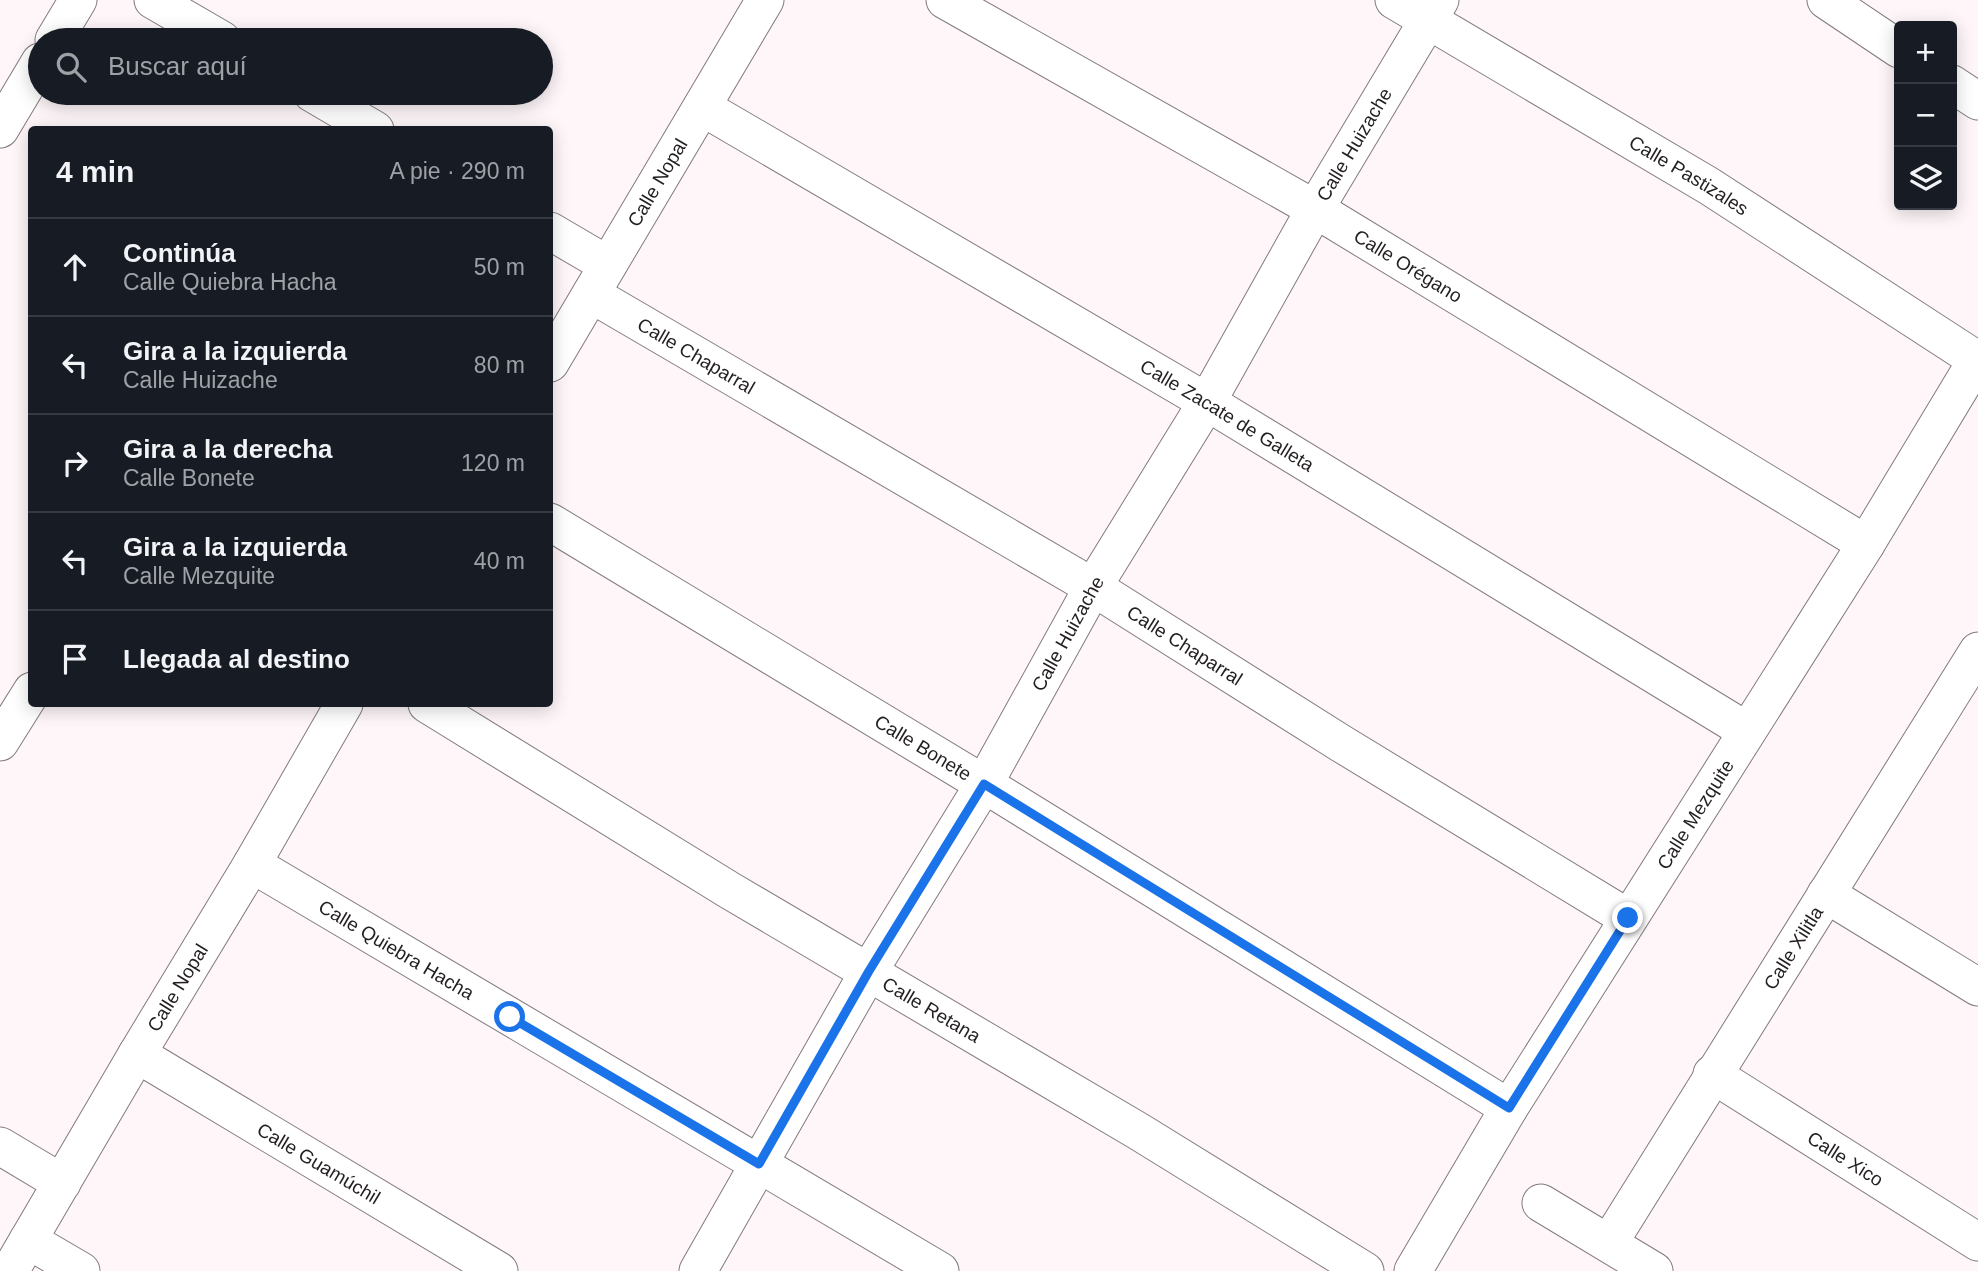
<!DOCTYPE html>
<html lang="es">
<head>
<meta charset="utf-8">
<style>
  body { margin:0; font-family:Helvetica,sans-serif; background:#20242c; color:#f1f3f6 }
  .controls { position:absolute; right:21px; top:21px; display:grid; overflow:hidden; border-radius:7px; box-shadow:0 4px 18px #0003 }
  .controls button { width:63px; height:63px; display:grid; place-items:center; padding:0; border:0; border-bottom:2px solid #363941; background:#171b24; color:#f1f3f6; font:35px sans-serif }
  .stop { position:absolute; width:21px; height:21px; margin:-16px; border:5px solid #1a73e8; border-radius:50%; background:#fff }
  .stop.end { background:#1a73e8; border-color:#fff; box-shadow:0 2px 7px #0008 }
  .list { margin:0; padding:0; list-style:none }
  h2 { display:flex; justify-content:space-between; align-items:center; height:91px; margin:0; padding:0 28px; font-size:30px }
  h2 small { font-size:23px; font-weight:400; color:#9ea1a6 }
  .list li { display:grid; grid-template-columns:46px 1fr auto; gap:21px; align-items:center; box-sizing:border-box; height:98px; padding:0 28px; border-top:2px solid #363941 }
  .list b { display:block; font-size:26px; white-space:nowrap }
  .list p { margin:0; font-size:23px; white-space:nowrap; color:#9ea1a6 }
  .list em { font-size:23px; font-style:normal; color:#9ea1a6 }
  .icon { flex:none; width:38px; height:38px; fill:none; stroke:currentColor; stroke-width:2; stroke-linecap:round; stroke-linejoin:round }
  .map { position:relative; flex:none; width:1978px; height:1271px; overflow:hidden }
  .search { position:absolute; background:#171b24; box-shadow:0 4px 18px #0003; left:28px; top:28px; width:525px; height:77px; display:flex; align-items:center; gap:18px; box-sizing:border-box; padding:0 24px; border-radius:38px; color:#9ea1a6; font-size:26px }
  .panel { position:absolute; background:#171b24; box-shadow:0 4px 18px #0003; left:28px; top:126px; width:525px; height:581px; border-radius:7px }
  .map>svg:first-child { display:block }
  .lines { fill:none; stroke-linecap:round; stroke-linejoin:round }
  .minor-casing { stroke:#837a7d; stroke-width:39 }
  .minor { stroke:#fff; stroke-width:37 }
  .route { stroke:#1a73e8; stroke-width:9 }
  .labels { text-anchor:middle; stroke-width:7; stroke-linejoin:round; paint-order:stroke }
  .street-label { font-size:19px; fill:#231f20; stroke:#fef6f9 }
</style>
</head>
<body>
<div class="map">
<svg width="1978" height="1271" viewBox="0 0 1978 1271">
  <rect width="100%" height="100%" fill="#fef6f9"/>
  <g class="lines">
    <g class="minor-casing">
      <g id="minor">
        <path d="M153,0L222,40"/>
        <path id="s1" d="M945,0L1315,209L1866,544"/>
        <path id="s2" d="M1394,0L1709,186L1977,360"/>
        <path d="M1826,0L1899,49"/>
        <path d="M54,40L78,0"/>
        <path d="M1952,84L1978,101"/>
        <path d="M312,93L375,130"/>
        <path id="s3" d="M702,107L1207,402L1747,731"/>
        <path d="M0,129L40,62"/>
        <path d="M550,231L608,265"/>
        <path id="s4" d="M591,294L1093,587L1342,744L1628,918"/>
        <path id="s5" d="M550,363L765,0"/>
        <path id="s6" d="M550,522L984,784L1509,1108"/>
        <path id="s7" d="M427,704L729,890L1138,1131L1365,1271"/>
        <path d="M0,742L32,691"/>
        <path id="s8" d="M252,864L940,1271"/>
        <path d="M1826,894L1978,987"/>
        <path id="s9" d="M137,1054L499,1271"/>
        <path id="s10" d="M1712,1074L1978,1242"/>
        <path d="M0,1146L62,1183"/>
        <path d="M1541,1203L1654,1271"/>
        <path d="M28,1240L81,1271"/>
        <path id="s11" d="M1609,1243L1978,651"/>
        <path id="s12" d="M10,1271L137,1054L252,864L344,704"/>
        <path id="s13" d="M698,1271L869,971L984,784L1093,587L1207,402L1315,209L1440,0"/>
        <path id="s14" d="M1413,1271L1509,1108L1866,544L1978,358"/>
      </g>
    </g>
    <use href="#minor" class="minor"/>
  </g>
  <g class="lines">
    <path class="route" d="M510,1017L759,1164L869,971L984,784L1509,1108L1628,918"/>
  </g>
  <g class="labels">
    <g class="street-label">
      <text dy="7" stroke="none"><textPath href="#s13" startOffset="1304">Calle Huizache</textPath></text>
      <text dy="7" stroke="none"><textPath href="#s2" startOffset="343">Calle Pastizales</textPath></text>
      <text dy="7" stroke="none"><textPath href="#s5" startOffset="210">Calle Nopal</textPath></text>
      <text dy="7" stroke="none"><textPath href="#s1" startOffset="534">Calle Orégano</textPath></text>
      <text dy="7" stroke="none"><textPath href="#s4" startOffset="122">Calle Chaparral</textPath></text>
      <text dy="7" stroke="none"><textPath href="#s3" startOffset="609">Calle Zacate de Galleta</textPath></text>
      <text dy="7" stroke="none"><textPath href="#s13" startOffset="737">Calle Huizache</textPath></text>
      <text dy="7" stroke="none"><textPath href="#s4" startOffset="690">Calle Chaparral</textPath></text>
      <text dy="7" stroke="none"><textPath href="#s6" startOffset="436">Calle Bonete</textPath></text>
      <text dy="7" stroke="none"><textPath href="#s14" startOffset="537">Calle Mezquite</textPath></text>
      <text dy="7" stroke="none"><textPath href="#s11" startOffset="348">Calle Xilitla</textPath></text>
      <text dy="7" stroke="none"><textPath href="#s8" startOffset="168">Calle Quiebra Hacha</textPath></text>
      <text dy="7" stroke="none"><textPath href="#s12" startOffset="329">Calle Nopal</textPath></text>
      <text dy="7" stroke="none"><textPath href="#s7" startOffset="590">Calle Retana</textPath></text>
      <text dy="7" stroke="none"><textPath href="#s10" startOffset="158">Calle Xico</textPath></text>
      <text dy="7" stroke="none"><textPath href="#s9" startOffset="212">Calle Guamúchil</textPath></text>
    </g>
  </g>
</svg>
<div class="controls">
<button>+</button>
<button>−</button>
<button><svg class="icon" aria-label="layers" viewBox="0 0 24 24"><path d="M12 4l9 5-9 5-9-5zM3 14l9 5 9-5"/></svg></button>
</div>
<div class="stop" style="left:510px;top:1017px"></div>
<div class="stop end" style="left:1628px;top:918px"></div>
<div class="search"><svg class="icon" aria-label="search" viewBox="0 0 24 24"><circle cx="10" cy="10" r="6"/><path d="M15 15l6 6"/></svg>Buscar aquí</div>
<section class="panel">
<h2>4 min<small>A pie · 290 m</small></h2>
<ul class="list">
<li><svg class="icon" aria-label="ahead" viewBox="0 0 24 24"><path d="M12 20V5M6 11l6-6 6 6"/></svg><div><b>Continúa</b><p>Calle Quiebra Hacha</p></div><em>50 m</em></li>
<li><svg class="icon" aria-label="left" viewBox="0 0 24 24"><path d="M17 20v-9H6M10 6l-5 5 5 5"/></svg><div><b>Gira a la izquierda</b><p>Calle Huizache</p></div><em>80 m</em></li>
<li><svg class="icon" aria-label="right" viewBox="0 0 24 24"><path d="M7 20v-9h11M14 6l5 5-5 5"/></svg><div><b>Gira a la derecha</b><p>Calle Bonete</p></div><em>120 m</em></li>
<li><svg class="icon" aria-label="left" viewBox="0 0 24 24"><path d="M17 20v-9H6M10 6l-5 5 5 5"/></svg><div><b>Gira a la izquierda</b><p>Calle Mezquite</p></div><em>40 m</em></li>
<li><svg class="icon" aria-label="arrive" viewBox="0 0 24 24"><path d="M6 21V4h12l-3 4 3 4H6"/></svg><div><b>Llegada al destino</b></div></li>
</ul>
</section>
</div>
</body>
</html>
